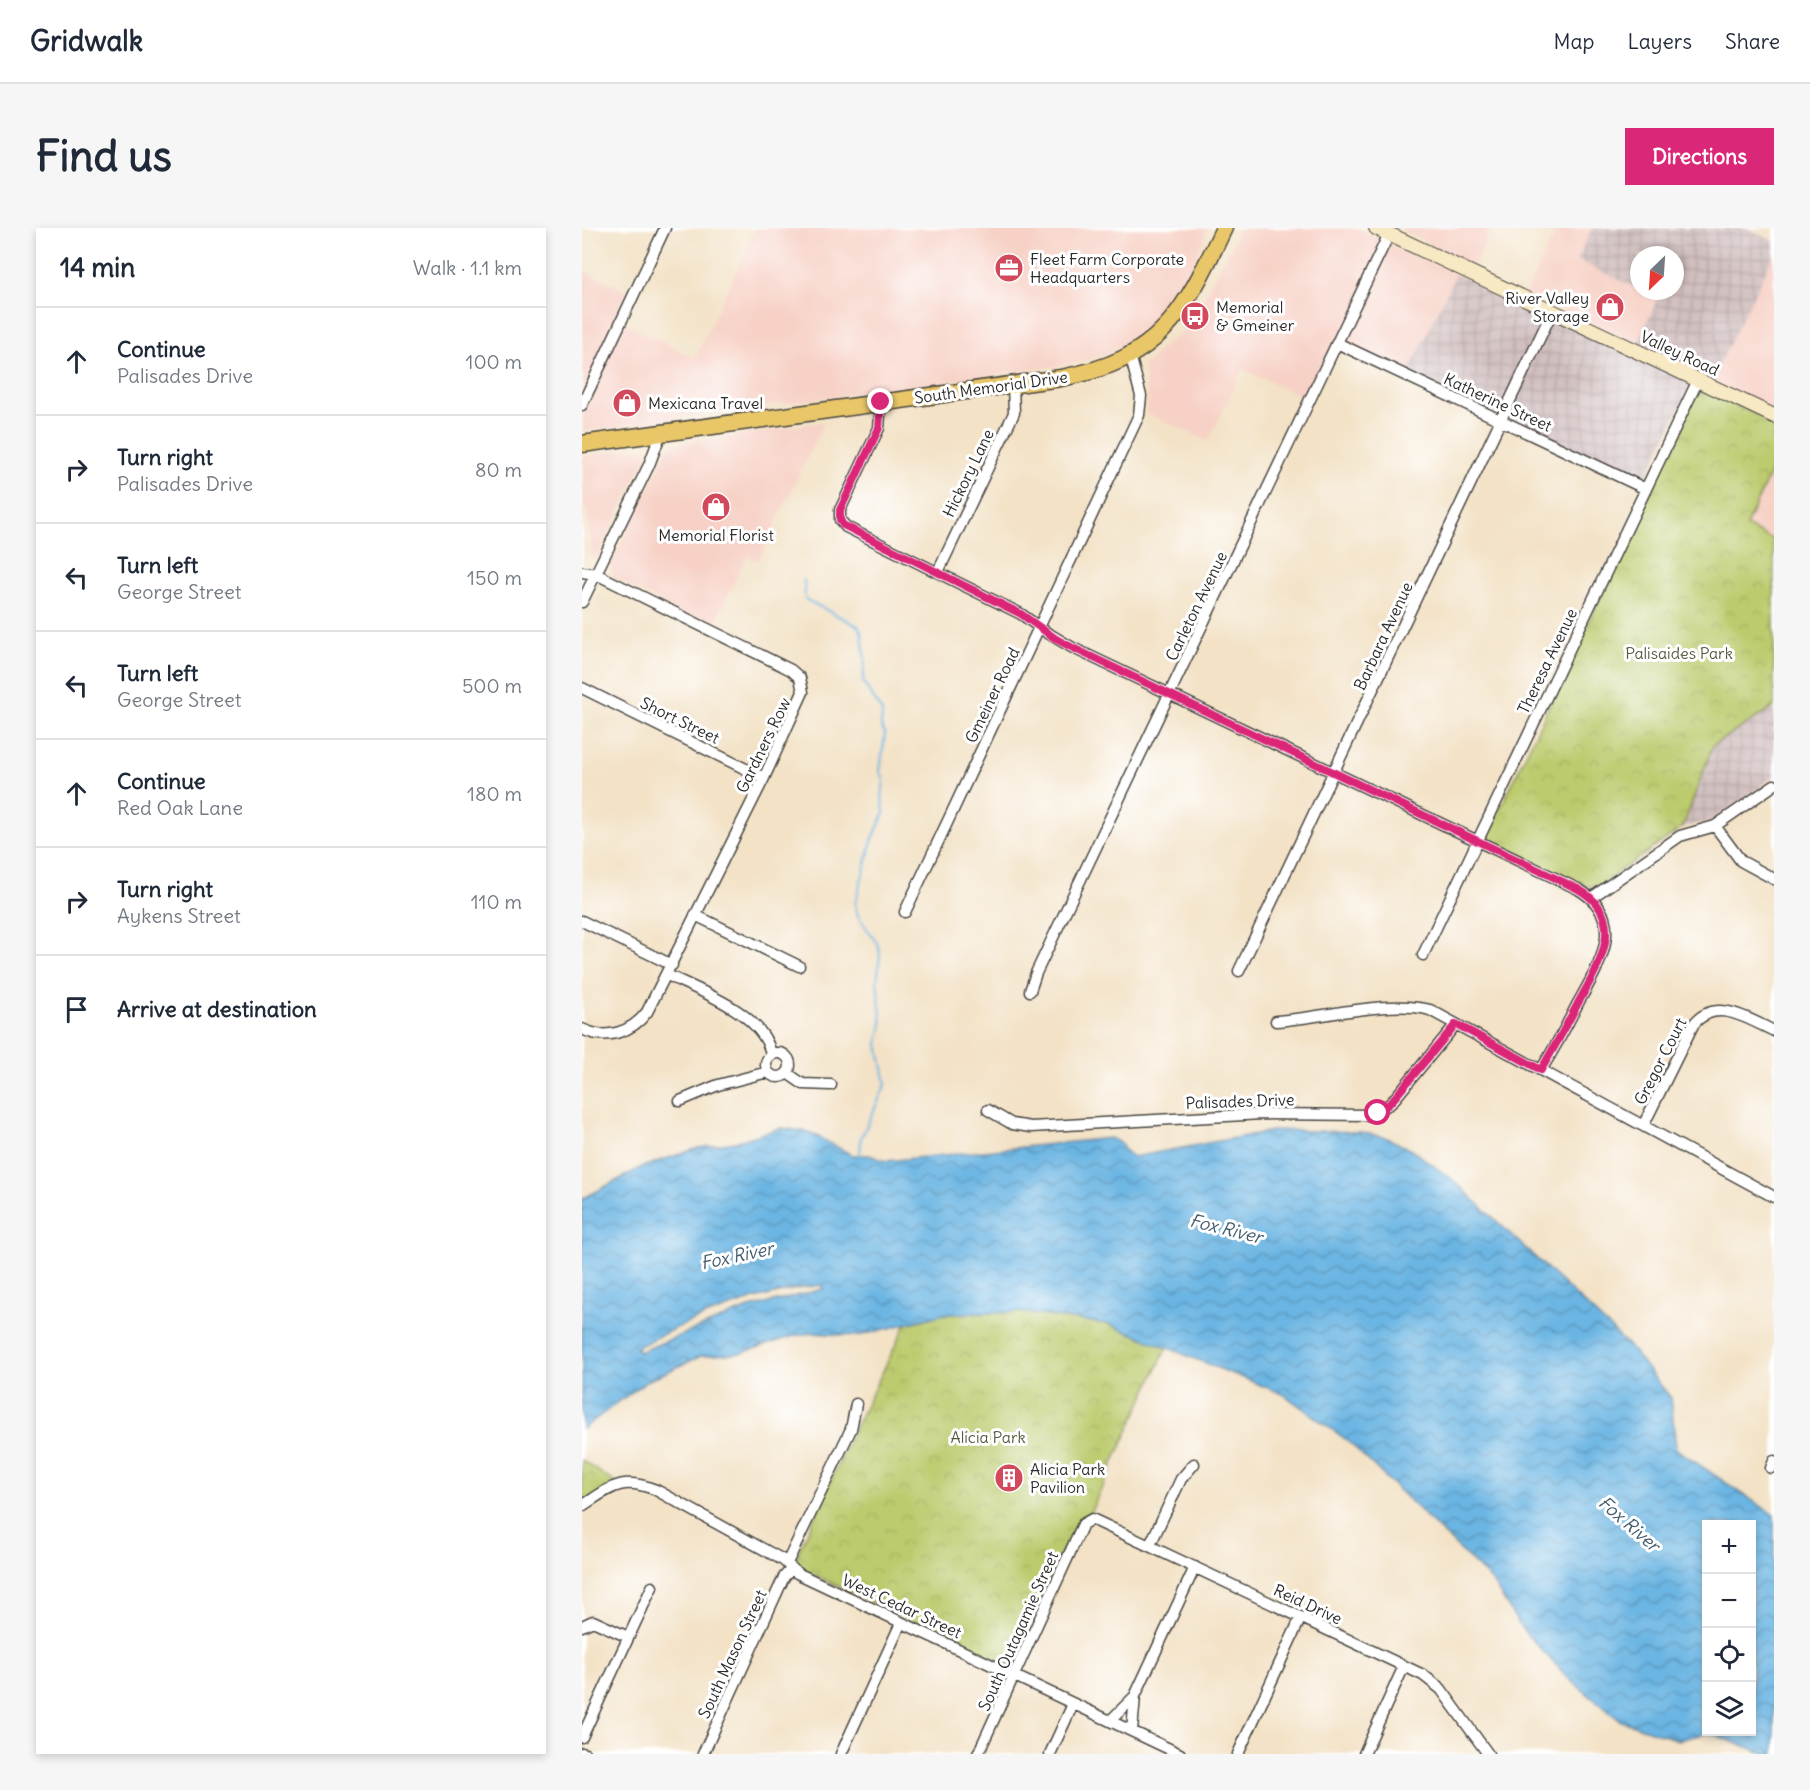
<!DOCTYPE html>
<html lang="en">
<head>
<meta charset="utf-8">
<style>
  body { margin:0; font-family:Delius,sans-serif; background:#f6f6f7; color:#1f2937 }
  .controls { position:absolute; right:18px; bottom:18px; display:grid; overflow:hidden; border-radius:0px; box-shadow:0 3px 9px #0003 }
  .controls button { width:54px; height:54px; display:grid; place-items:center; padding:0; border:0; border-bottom:2px solid #e0e1e3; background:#fff; color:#1f2937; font:30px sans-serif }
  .compass { position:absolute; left:1048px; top:18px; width:54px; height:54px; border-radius:50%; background:#fff; box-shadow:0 3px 9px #0003; rotate:205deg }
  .stop { position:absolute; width:18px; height:18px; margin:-14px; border:4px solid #db2777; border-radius:50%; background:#fff }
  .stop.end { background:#db2777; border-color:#fff; box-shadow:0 2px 6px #0008 }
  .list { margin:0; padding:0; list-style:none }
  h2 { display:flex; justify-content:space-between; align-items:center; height:78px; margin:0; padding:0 24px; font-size:26px }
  h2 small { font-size:20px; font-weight:400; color:#747a83 }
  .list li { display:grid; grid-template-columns:39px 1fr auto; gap:18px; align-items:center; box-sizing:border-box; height:108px; padding:0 24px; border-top:2px solid #e0e1e3 }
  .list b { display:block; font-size:22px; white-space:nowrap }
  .list p { margin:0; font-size:20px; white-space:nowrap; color:#747a83 }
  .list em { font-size:20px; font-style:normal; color:#747a83 }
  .icon { flex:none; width:33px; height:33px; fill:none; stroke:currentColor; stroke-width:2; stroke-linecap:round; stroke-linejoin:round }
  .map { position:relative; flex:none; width:1192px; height:1526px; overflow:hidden; border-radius:0px }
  header { display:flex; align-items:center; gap:36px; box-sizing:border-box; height:84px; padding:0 30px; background:#fff; border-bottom:2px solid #e0e1e3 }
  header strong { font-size:28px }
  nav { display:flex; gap:33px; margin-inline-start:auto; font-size:21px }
  .intro { display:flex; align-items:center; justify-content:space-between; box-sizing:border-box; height:144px; padding:0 36px }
  h1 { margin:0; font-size:42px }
  .button { padding:15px 27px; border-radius:0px; background:#db2777; color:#fff; font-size:21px; font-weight:700 }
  main { display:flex; gap:36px; padding:0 36px }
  aside { flex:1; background:#fff; border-radius:0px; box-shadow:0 3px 9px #0003 }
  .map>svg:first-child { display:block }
  .built { fill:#f7d1c6 }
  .industrial { fill:url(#industrial-grid) }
  .park { fill:url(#park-crowns); stroke:#747b4c; stroke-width:1.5 }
  .water { fill:url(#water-waves); stroke:#4b7087; stroke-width:1.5; fill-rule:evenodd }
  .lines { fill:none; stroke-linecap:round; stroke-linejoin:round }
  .stream { stroke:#6bb5e3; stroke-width:2 }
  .street-casing { stroke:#494642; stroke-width:13 }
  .secondary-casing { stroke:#494642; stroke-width:16 }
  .primary-casing { stroke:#494642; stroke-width:19 }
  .street { stroke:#fff; stroke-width:10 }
  .secondary { stroke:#f6e9c3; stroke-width:14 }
  .primary { stroke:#e9c769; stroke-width:16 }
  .route { stroke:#db2777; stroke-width:8 }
  .labels { text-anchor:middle; stroke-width:6; stroke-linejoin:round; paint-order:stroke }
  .poi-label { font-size:16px; fill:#2b2b2b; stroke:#fff; text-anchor:start }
  .street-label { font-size:16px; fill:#2b2b2b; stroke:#fff }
  .park-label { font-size:16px; fill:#565b3f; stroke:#fff }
  .water-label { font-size:18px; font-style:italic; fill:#415b6b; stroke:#fff }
</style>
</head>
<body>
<header>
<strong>Gridwalk</strong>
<nav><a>Map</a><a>Layers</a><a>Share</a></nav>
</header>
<div class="intro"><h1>Find us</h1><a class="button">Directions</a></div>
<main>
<aside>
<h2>14 min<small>Walk · 1.1 km</small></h2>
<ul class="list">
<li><svg class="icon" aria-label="ahead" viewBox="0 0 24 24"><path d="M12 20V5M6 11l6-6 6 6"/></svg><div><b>Continue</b><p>Palisades Drive</p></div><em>100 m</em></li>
<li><svg class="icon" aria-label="right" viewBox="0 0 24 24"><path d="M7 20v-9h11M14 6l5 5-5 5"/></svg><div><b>Turn right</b><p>Palisades Drive</p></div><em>80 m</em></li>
<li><svg class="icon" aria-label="left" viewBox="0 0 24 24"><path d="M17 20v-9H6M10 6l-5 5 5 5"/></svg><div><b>Turn left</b><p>George Street</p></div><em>150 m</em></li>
<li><svg class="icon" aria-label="left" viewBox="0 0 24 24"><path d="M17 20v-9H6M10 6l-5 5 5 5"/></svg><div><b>Turn left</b><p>George Street</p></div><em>500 m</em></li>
<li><svg class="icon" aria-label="ahead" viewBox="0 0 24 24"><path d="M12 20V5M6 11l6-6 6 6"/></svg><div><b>Continue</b><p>Red Oak Lane</p></div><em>180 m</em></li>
<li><svg class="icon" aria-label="right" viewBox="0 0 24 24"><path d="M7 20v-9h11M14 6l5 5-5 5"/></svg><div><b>Turn right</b><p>Aykens Street</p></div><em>110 m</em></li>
<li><svg class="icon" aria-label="arrive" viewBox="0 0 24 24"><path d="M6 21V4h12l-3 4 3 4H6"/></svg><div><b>Arrive at destination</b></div></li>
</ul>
</aside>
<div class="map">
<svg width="1192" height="1526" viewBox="0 0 1192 1526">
  <defs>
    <pattern id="industrial-grid" width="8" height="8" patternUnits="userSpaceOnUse" patternTransform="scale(1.5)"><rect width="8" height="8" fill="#d2bfbf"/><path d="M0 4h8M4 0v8" fill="none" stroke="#b4a4a4"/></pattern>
    <pattern id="park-crowns" width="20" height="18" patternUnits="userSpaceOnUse" patternTransform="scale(1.5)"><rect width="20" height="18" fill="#bccb6d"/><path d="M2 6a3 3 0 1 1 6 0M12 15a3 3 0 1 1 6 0" fill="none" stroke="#a2ae5f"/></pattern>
    <pattern id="water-waves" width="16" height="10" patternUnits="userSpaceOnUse" patternTransform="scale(1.5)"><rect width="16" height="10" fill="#6bb5e3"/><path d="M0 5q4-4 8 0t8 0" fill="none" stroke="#5893b8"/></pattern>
  </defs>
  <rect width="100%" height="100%" fill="#fff"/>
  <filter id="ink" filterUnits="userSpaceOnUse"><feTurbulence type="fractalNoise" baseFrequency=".0167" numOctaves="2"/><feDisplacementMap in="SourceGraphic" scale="12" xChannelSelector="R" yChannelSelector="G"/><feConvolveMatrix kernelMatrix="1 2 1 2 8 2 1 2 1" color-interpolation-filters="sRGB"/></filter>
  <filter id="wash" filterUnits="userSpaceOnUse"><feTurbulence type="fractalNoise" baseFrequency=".008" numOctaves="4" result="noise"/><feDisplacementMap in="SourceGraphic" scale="24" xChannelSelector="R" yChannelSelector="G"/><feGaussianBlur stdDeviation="1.35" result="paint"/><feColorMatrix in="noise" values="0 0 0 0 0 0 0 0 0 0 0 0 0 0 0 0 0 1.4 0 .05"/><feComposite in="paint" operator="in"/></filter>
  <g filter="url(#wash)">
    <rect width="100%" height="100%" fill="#f3e2c6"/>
    <path class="built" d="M175,0H626L614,32L592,73L562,103L524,127L495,135L434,144L0,203V42L47,64L34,91L113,130Z
      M658,0H774L874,46L826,145L754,110L723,170L661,141L626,213L564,185L566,172L561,137L598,105L613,86Z
      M817,0H909L891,40Z
      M975,0H1010L995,32L1077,70L1055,117L977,81L974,77L944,66Z
      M1192,26V183L1129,153Z
      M242,194L176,333L165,328L129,402L30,348L29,336L87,218Z
      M57,220L64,224V230L14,331L11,332L4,279H0V228Z
      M1192,236V312L1164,298Z"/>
    <path class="industrial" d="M1010,0H1165L1192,13V26L1129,153L1054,118L1076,70L1061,63H1093V27H1057V61L995,32Z
      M874,46L1110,155L1061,256L826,145Z
      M1192,479V549L1129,593L1101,599L1131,517Z"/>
    <path class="park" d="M1121,162L1192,195V236L1164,298L1192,312V479L1131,517L1101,599L1017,658H1001L911,616L906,610L907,604L1114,168Z
      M437,1084L526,1096L585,1119L508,1285L497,1294L487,1308L429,1436L424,1438L224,1343L212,1334L268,1210L324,1096L362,1086Z
      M0,1232L35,1256L0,1278Z"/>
    <path class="water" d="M199,900L227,904L270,927H287L304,933L528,910L540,916L542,922L551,929L696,902L777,904L803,909L830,922L870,951L1045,1116L1089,1170L1094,1221L1192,1287V1526H1184L1127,1505L1096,1512L1039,1493L986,1450L940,1401L909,1352L766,1213L701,1166L526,1096L437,1084L362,1086L276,1108L230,1105L212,1108L159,1125L119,1128L65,1153L0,1201V971L60,939L116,920L153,914ZM239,1057L241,1061L164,1081L57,1124L54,1120C104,1092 181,1064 239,1057ZM1170,1296V1504H1124V1296Z"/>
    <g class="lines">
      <path class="stream" d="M222,352L223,371L276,398L280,406L283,430L281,454L300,484L299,498L303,506L298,543L302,552L300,568L302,585L290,613L273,676L276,688L295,715L298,726L295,754L300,796L296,816L304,856L279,910L278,929"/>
    </g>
  </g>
  <g filter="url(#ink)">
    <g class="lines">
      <g class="street-casing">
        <path id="street" d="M755,115L1064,261
          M299,174L297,200L258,282V292L264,299L439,386L464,404L491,420L996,661C1048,691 1016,739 995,777C984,799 972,821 959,842
          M0,177L83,0
          M0,344L14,346L209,442L218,450L221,464L182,550L65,784C50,804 24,813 0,801
          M356,344L432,185L431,156
          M0,374L67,237L79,205
          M0,460L182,550
          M1133,598L1159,633L1192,651
          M1009,670L1098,608L1133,598L1192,557
          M323,684L557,187L559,168L548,127
          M113,687L217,738
          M0,693L90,737
          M841,727L1116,152
          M657,743L970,84
          M85,747C118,763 181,785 189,826
          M448,763L454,745L807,6
          M694,793C739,790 808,771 848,782L1192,969
          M184 837a12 12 0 1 1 24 0a12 12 0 1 1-24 0Z
          M205,845L221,856L249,857
          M98,873L136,857L186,844
          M406,882L430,896L449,899L680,886L789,887L809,875L874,796
          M1061,898L1111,797C1133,768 1166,791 1192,803
          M1189,1240L1192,1233
          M0,1278C29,1259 40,1248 74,1262L201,1332L215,1345L598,1526
          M568,1317L599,1251L612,1236
          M205,1335L269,1201L274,1176
          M0,1398L11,1393L46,1409
          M528,1493L553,1468
          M550,1503L553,1468L613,1339
          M0,1509L70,1359
          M0,1525L3,1526
          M121,1526L202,1349L210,1340
          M259,1526L319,1395
          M396,1526L501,1296L510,1291L841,1447L859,1461L906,1526
          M468,1526L491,1476
          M656,1526L719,1389
          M782,1526L822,1438"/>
      </g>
      <g class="secondary-casing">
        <path id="secondary" d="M794,0L1192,188"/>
      </g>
      <g class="primary-casing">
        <path id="primary" d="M0,216L479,150C579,132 602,84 642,0"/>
      </g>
      <use href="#street" class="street"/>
      <use href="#secondary" class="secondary"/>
      <use href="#primary" class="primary"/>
    </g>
  </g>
  <g class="lines" filter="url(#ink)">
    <path class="route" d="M299,174L297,200L258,282V292L261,297L439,386L474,411L491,420L996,661C1048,690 1016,739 995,777C984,799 971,821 959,842L874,796L809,874L796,885"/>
  </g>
  <defs>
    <g id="office-disc" transform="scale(1.5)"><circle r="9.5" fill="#d1495b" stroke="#fff"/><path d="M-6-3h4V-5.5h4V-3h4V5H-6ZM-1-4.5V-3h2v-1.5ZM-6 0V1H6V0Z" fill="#fff"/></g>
    <g id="shop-disc" transform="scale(1.5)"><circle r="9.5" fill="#d1495b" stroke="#fff"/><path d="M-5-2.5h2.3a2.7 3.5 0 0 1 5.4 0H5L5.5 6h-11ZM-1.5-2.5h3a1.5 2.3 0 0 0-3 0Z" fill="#fff"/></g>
    <g id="bus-disc" transform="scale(1.5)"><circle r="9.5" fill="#d1495b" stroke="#fff"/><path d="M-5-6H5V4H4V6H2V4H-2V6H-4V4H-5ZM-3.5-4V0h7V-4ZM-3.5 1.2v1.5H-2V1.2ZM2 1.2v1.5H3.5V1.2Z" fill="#fff"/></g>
    <g id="building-disc" transform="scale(1.5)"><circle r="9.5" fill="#d1495b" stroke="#fff"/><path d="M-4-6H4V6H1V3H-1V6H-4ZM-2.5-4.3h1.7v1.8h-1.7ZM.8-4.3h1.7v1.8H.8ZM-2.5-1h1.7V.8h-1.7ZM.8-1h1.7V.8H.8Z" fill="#fff"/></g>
  </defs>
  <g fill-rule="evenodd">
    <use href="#office-disc" x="427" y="40"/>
    <use href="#shop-disc" x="1028" y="79"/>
    <use href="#bus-disc" x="613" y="88"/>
    <use href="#shop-disc" x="45" y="175"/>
    <use href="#shop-disc" x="134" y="279"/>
    <use href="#building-disc" x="427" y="1250"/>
  </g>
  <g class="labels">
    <g class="poi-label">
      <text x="448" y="37">Fleet Farm Corporate<tspan x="448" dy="18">Headquarters</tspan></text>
      <text x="1007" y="76" text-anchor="end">River Valley<tspan x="1007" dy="18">Storage</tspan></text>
      <text x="634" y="85">Memorial<tspan x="634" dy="18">&amp; Gmeiner</tspan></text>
      <text x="66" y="181">Mexicana Travel</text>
      <text x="134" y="313" text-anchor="middle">Memorial Florist</text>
      <text x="448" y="1247">Alicia Park<tspan x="448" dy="18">Pavilion</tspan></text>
    </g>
    <g class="street-label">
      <text transform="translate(1098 125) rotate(25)" y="6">Valley Road</text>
      <text transform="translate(409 159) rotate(-8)" y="6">South Memorial Drive</text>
      <text transform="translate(916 174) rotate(25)" y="6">Katherine Street</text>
      <text transform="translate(386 245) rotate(-64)" y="6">Hickory Lane</text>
      <text transform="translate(614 378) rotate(-64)" y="6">Carleton Avenue</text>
      <text transform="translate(801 408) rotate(-65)" y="6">Barbara Avenue</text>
      <text transform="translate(965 433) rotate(-64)" y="6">Theresa Avenue</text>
      <text transform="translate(410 467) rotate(-64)" y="6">Gmeiner Road</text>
      <text transform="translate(98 492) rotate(26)" y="6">Short Street</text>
      <text transform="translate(181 517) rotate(-64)" y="6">Gardners Row</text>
      <text transform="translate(1078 833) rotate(-63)" y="6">Gregor Court</text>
      <text transform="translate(658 873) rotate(-2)" y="6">Palisades Drive</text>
      <text transform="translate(726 1376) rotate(25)" y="6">Reid Drive</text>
      <text transform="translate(320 1378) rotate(25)" y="6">West Cedar Street</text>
      <text transform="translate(436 1403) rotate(-66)" y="6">South Outagamie Street</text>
      <text transform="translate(150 1426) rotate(-65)" y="6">South Mason Street</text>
    </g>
    <g class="park-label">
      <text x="1097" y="431">Palisaides Park</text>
      <text x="406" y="1215">Alicia Park</text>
    </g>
    <g class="water-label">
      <text transform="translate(644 1001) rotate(14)" y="6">Fox River</text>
      <text transform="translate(155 1028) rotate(-12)" y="6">Fox River</text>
      <text transform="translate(1047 1296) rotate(41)" y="6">Fox River</text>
    </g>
  </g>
</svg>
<div class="controls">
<button>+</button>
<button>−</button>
<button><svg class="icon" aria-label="locate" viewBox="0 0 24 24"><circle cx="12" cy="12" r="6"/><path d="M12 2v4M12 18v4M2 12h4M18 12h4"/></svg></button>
<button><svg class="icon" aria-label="layers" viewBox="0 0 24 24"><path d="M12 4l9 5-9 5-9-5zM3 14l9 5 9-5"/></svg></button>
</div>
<svg class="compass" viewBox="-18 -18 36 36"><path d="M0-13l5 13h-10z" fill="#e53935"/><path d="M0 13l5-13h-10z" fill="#747a83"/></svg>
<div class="stop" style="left:796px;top:885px"></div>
<div class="stop end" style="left:299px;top:174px"></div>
</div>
</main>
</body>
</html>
